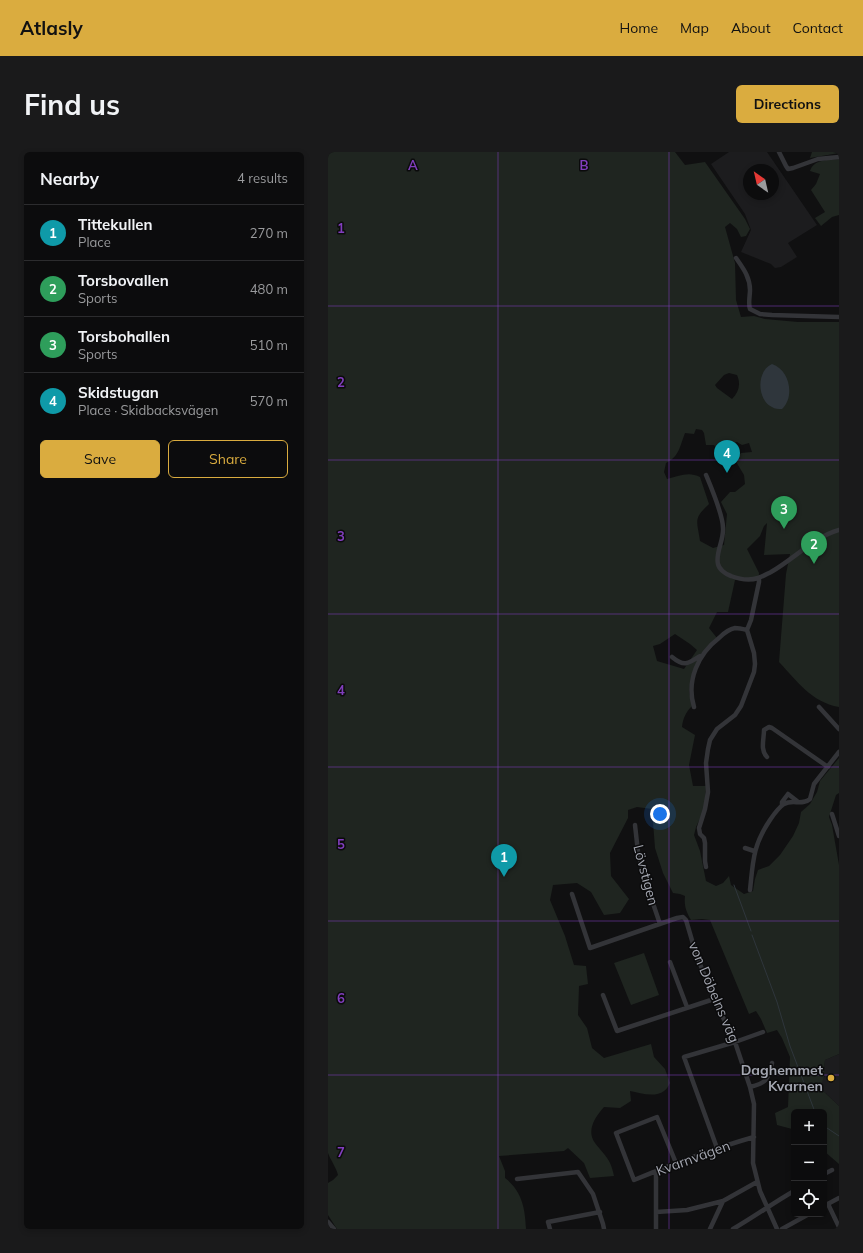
<!DOCTYPE html>
<html lang="en">
<head>
<meta charset="utf-8">
<style>
  body { margin:0; font-family:Mulish,sans-serif; background:#1a1a1b; color:#f1f3f6 }
  .controls { position:absolute; right:12px; bottom:12px; display:grid; overflow:hidden; border-radius:6px; box-shadow:0 2px 6px #0003 }
  .controls button { width:36px; height:36px; display:grid; place-items:center; padding:0; border:0; border-bottom:1px solid #2c2c2e; background:#0c0c0d; color:#f1f3f6; font:20px sans-serif }
  .compass { position:absolute; left:415px; top:12px; width:36px; height:36px; border-radius:50%; background:#0c0c0d; box-shadow:0 2px 6px #0003; rotate:326deg }
  .you { position:absolute; left:332px; top:662px; width:14px; height:14px; margin:-10px; border:3px solid #fff; border-radius:50%; background:#1a73e8; box-shadow:0 0 0 6px #1a73e833 }
  .badge { display:grid; place-items:center; width:26px; height:26px; border-radius:50%; background:#daac3f; color:#fff; font-size:13px; font-weight:700 }
  .pin { position:absolute; translate:-50% -33px; filter:drop-shadow(0 1px 2px #0008) }
  .pin::after { content:''; position:absolute; top:21px; width:14px; height:12px; background:inherit; clip-path:polygon(0 0,100% 0,50% 100%) }
  .list { margin:0; padding:0; list-style:none }
  h2 { display:flex; justify-content:space-between; align-items:center; height:52px; margin:0; padding:0 16px; font-size:17px }
  h2 small { font-size:13px; font-weight:400; color:#9a9b9d }
  .list li { display:grid; grid-template-columns:26px 1fr auto; gap:12px; align-items:center; box-sizing:border-box; height:56px; padding:0 16px; border-top:1px solid #2c2c2e }
  .list b { display:block; font-size:15px; white-space:nowrap }
  .list p { margin:0; font-size:13px; white-space:nowrap; color:#9a9b9d }
  .list em { font-size:13px; font-style:normal; color:#9a9b9d }
  .actions { display:flex; gap:8px; padding:12px 16px }
  .actions a { flex:1; padding:9px 0; border:1px solid #daac3f; border-radius:6px; text-align:center; font-size:14px; color:#daac3f }
  .actions .main { background:#daac3f; color:#111 }
  .icon { flex:none; width:22px; height:22px; fill:none; stroke:currentColor; stroke-width:2; stroke-linecap:round; stroke-linejoin:round }
  .map { position:relative; flex:none; width:511px; height:1077px; overflow:hidden; border-radius:6px }
  header { display:flex; align-items:center; gap:24px; box-sizing:border-box; height:56px; padding:0 20px; background:#daac3f; color:#111 }
  header strong { font-size:19px }
  nav { display:flex; gap:22px; margin-inline-start:auto; font-size:14px }
  .intro { display:flex; align-items:center; justify-content:space-between; box-sizing:border-box; height:96px; padding:0 24px }
  h1 { margin:0; font-size:28px }
  .button { padding:10px 18px; border-radius:6px; background:#daac3f; color:#111; font-size:14px; font-weight:700 }
  main { display:flex; gap:24px; padding:0 24px }
  aside { flex:1; background:#0c0c0d; border-radius:6px; box-shadow:0 2px 6px #0003 }
  .map>svg:first-child { display:block }
  .built { fill:#1c1c1e; fill-rule:evenodd }
  .green { fill:#1f2520; fill-rule:evenodd }
  .water { fill:#2f363c }
  .lines { fill:none; stroke-linecap:round; stroke-linejoin:round }
  .stream { stroke:#2f363c; stroke-width:1 }
  .minor { stroke:#333438; stroke-width:4.5 }
  .grid { fill:none; stroke:#813ebd; stroke-width:1; stroke-opacity:0.55 }
  .poi-dot { fill:#daac3f; stroke:#0b0b0c; stroke-width:1.5 }
  .labels { text-anchor:middle; stroke-width:3; stroke-linejoin:round; paint-order:stroke }
  .street-label { font-size:14px; fill:#a3a6b0; stroke:#0b0b0c }
  .poi-label { font-size:14px; font-weight:bold; fill:#a3a6b0; stroke:#0b0b0c; text-anchor:end }
  .grid-label { font-size:13px; text-anchor:middle; font-weight:bold; fill:#813ebd; stroke:#0b0b0c; stroke-width:3; stroke-linejoin:round; paint-order:stroke }
</style>
</head>
<body>
<header>
<strong>Atlasly</strong>
<nav><a>Home</a><a>Map</a><a>About</a><a>Contact</a></nav>
</header>
<div class="intro"><h1>Find us</h1><a class="button">Directions</a></div>
<main>
<aside>
<h2>Nearby<small>4 results</small></h2>
<ul class="list">
<li><span class="badge" style="background:#0f9aa8">1</span><div><b>Tittekullen</b><p>Place</p></div><em>270 m</em></li>
<li><span class="badge" style="background:#2e9e5b">2</span><div><b>Torsbovallen</b><p>Sports</p></div><em>480 m</em></li>
<li><span class="badge" style="background:#2e9e5b">3</span><div><b>Torsbohallen</b><p>Sports</p></div><em>510 m</em></li>
<li><span class="badge" style="background:#0f9aa8">4</span><div><b>Skidstugan</b><p>Place · Skidbacksvägen</p></div><em>570 m</em></li>
</ul>
<div class="actions"><a class="main">Save</a><a>Share</a></div>
</aside>
<div class="map">
<svg width="511" height="1077" viewBox="0 0 511 1077">
  <rect width="100%" height="100%" fill="#101011"/>
  <path class="built" d="M401,0H439L489,73L460,91L469,105L453,115L447,116L443,112L413,100L423,78L417,62L383,12ZM421,18H445V42H421Z
    M511,902V954L492,936L494,928L497,924L496,917L497,908Z"/>
  <path class="green" d="M0,0H347L357,13L377,10L417,67L422,77L418,84L413,85L409,77L402,71L397,75L407,111L408,148L413,165L426,164L437,167L470,170H511V555C483,550 469,529 451,510L458,422L462,402L436,403L439,371L436,374L432,384L419,397L431,421L430,429L407,428L400,460H389L381,476L389,486L374,501L363,525L361,539L364,554C358,560 355,566 354,575L367,583L361,613L365,634H378L377,656L368,675L366,683L372,699L378,729L388,734L395,731L401,724L403,733L416,742L425,739L427,727L430,718L441,714L452,703L465,684L471,671L473,660L482,652L489,640L492,629L511,606V641L508,643L501,665L504,673L511,713V902L497,908L496,917L497,922L492,936L511,954V1012L496,999V960H466V979L464,977L449,973L447,961L460,955L462,905L454,886L449,878L439,881L433,867L428,859L421,862L382,768L374,767L363,768C358,759 356,754 357,744L352,742L345,741L335,721L327,696L324,657L309,655L300,658V666L282,701L283,724L301,747L292,761L276,763L263,740L249,731L225,733L222,748L237,784L246,813L258,814L260,832L251,834L250,863L259,876L264,896L276,906L323,892L326,905L337,917L342,931C341,933 339,937 336,939C327,946 312,941 302,939L303,949L292,956L276,955C267,965 258,979 267,991C272,998 279,1004 282,1011C284,1015 285,1020 286,1024L262,1026L256,1011L240,996L236,999L171,1004L177,1019V1026C194,1039 197,1056 198,1077H9L0,1063V1031L5,1028L10,1023C8,1015 3,1009 0,1001ZM401,221L409,223C413,232 411,240 404,247L389,236L387,233L396,223ZM368,277L374,278L376,281L378,293H386L392,301L400,299L403,291L409,290L414,293L421,291L424,300L413,301L407,308L416,323L417,332L407,340H402L393,350L399,362L396,393L385,396L372,389C369,368 365,367 381,352L372,325C361,319 350,324 339,327L336,320L338,311C351,305 352,294 357,281L366,282ZM347,482L362,492L369,498L356,517L329,509L325,494L332,492Z
    M484,0H511V1L482,6Z
    M511,7V63L504,65L493,74L487,66L497,60L483,38L488,32L492,22L482,19C486,7 500,8 511,7Z
    M316,801L331,843L303,853L286,811Z"/>
  <path class="water" d="M444,212C462,218 467,245 454,257C450,257 447,257 444,255C429,248 428,219 444,212Z"/>
  <g class="lines">
    <path class="stream" d="M406,733L423,779
      M424,783L449,850L462,894L487,960
      M496,974L511,984"/>
    <path class="minor" d="M451,0L458,14L460,17L465,16L490,7L511,5
      M408,106C415,116 422,125 422,138C422,144 420,151 422,157L432,162L444,163L511,165
      M378,323C383,335 395,363 395,376C396,388 387,402 390,412C391,417 397,422 403,424C411,427 421,429 430,426C434,425 439,422 443,420C466,407 486,385 511,378
      M344,505C356,515 360,512 372,504
      M366,555C358,529 370,502 391,486C395,482 401,477 407,476C411,476 415,477 419,478
      M491,555L511,577
      M439,605C432,598 436,587 436,578L441,575L444,576L500,615
      M454,653V650L460,642L469,649
      M504,662L511,684
      M307,673L310,700L316,725L332,772
      M417,696L426,699
      M378,715L377,709V691L376,686L372,682L371,676L377,657L380,640L378,611L380,597L382,588L389,577L407,563L413,554L426,520L427,512L426,501L419,478L423,468L431,430V426
      M422,738C425,709 425,693 442,668C446,662 450,656 456,652C465,647 474,654 482,647L486,632L511,600
      M244,742L262,796L349,766L355,765L358,768L368,802L386,847L407,890L422,935L426,952L425,1011L432,1039L449,1077
      M342,810L359,855
      M275,843L289,879L386,847
      M422,935C439,931 440,927 444,911
      M389,996L356,905L407,890L435,880
      M348,1011L329,965L288,981L306,1028C345,1012 384,997 426,985
      M496,1022L504,1018
      M189,1027L250,1020L265,1042L275,1072L276,1077
      M500,1052L511,1075
      M496,1054L511,1046
      M328,1060L359,1058L395,1049L429,1030
      M0,1070L6,1077
      M222,1077L220,1070L272,1060
      M328,1077V1019
      M382,1077L395,1049
      M405,1077C426,1065 445,1051 466,1039
      M454,1077L481,1062"/>
  </g>
  <path class="grid" d="M170,0V1077M341,0V1077M0,154H511M0,308H511M0,462H511M0,615H511M0,769H511M0,923H511"/>
  <circle class="poi-dot" cx="503" cy="926" r="4"/>
  <g class="labels">
    <g class="street-label">
      <text transform="translate(318 723) rotate(75)" y="5">Lövstigen</text>
      <text transform="translate(386 840) rotate(67)" y="5">von Döbelns väg</text>
      <text transform="translate(365 1006) rotate(-20)" y="5">Kvarnvägen</text>
    </g>
    <g class="poi-label">
      <text x="495" y="923">Daghemmet<tspan x="495" dy="16">Kvarnen</tspan></text>
    </g>
  </g>
  <g class="grid-label">
    <text x="85" y="18">A</text>
    <text x="256" y="18">B</text>
    <text x="13" y="81">1</text>
    <text x="13" y="235">2</text>
    <text x="13" y="389">3</text>
    <text x="13" y="543">4</text>
    <text x="13" y="697">5</text>
    <text x="13" y="851">6</text>
    <text x="13" y="1005">7</text>
  </g>
</svg>
<div class="controls">
<button>+</button>
<button>−</button>
<button><svg class="icon" aria-label="locate" viewBox="0 0 24 24"><circle cx="12" cy="12" r="6"/><path d="M12 2v4M12 18v4M2 12h4M18 12h4"/></svg></button>
</div>
<svg class="compass" viewBox="-18 -18 36 36"><path d="M0-13l5 13h-10z" fill="#e53935"/><path d="M0 13l5-13h-10z" fill="#9a9b9d"/></svg>
<div class="you"></div>
<div class="pin badge" style="left:176px;top:725px;background:#0f9aa8">1</div>
<div class="pin badge" style="left:486px;top:412px;background:#2e9e5b">2</div>
<div class="pin badge" style="left:456px;top:377px;background:#2e9e5b">3</div>
<div class="pin badge" style="left:399px;top:321px;background:#0f9aa8">4</div>
</div>
</main>
</body>
</html>
